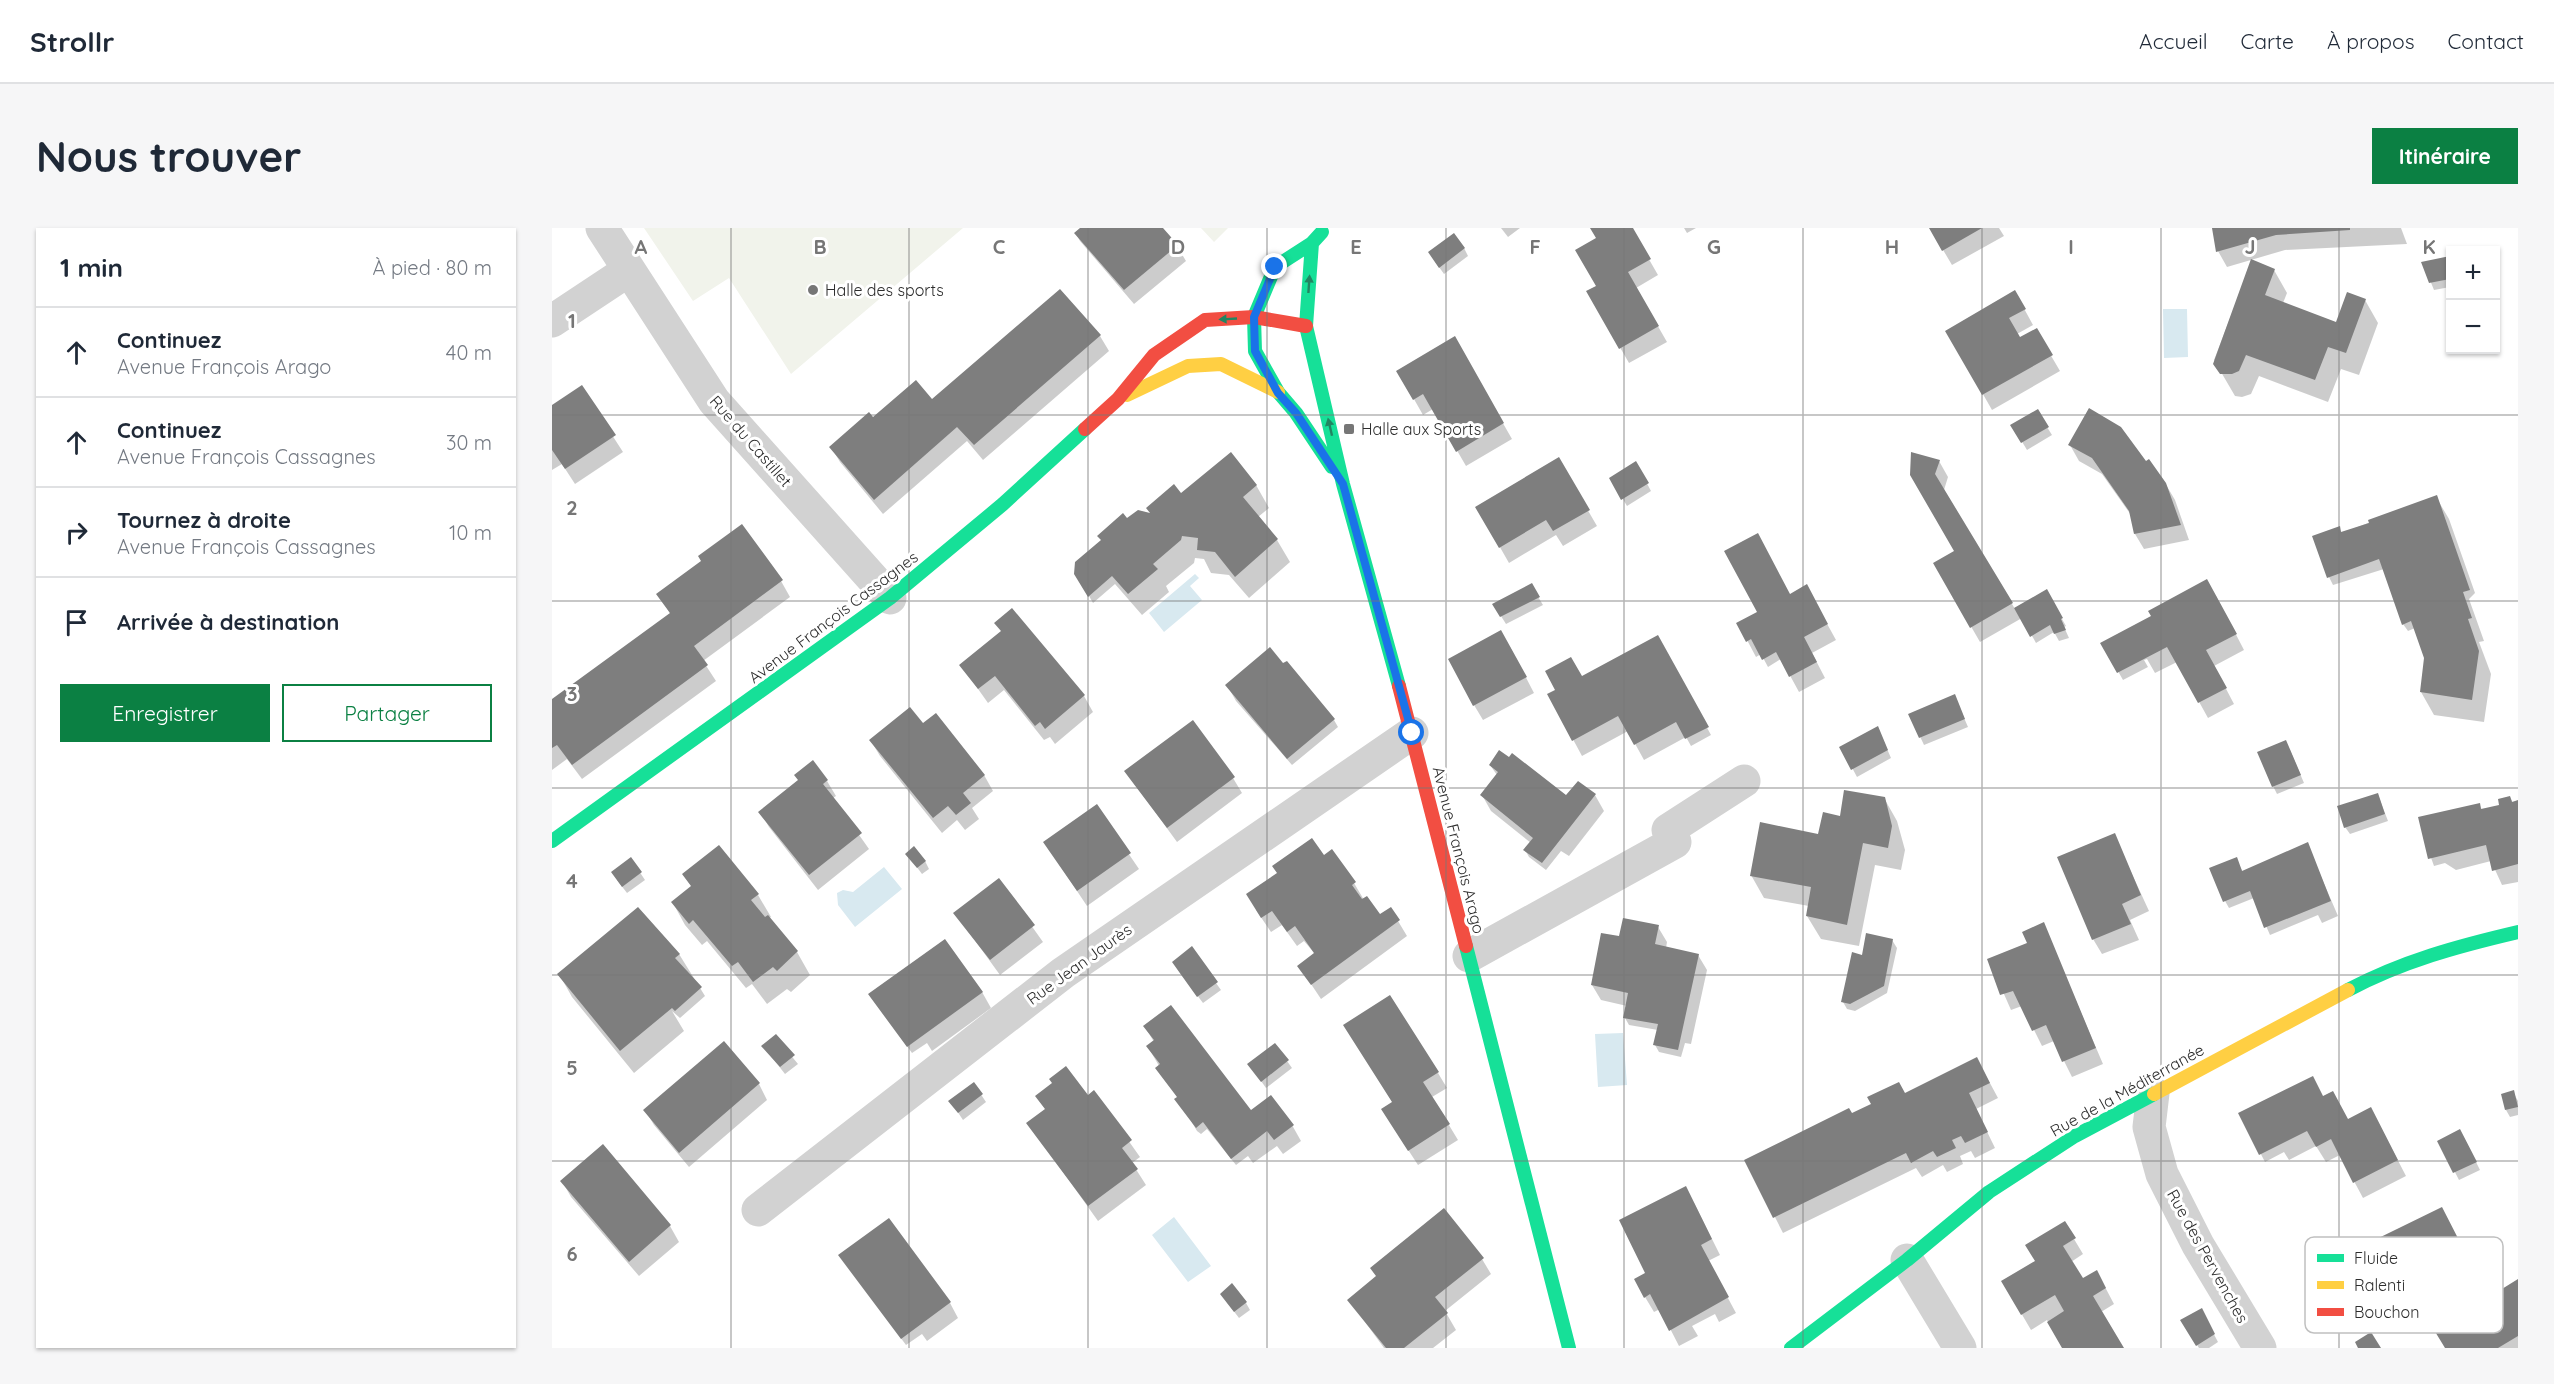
<!DOCTYPE html>
<html lang="fr">
<head>
<meta charset="utf-8">
<style>
  body { margin:0; font-family:Quicksand,sans-serif; background:#f6f6f7; color:#1f2937 }
  .controls { position:absolute; right:18px; top:18px; display:grid; overflow:hidden; border-radius:0px; box-shadow:0 2px 4px #0004 }
  .controls button { width:54px; height:54px; display:grid; place-items:center; padding:0; border:0; border-bottom:2px solid #e0e1e3; background:#fff; color:#1f2937; font:30px sans-serif }
  .stop { position:absolute; width:18px; height:18px; margin:-14px; border:4px solid #1a73e8; border-radius:50%; background:#fff }
  .stop.end { background:#1a73e8; border-color:#fff; box-shadow:0 2px 6px #0008 }
  .list { margin:0; padding:0; list-style:none }
  h2 { display:flex; justify-content:space-between; align-items:center; height:78px; margin:0; padding:0 24px; font-size:26px }
  h2 small { font-size:20px; font-weight:400; color:#747a83 }
  .list li { display:grid; grid-template-columns:39px 1fr auto; gap:18px; align-items:center; box-sizing:border-box; height:90px; padding:0 24px; border-top:2px solid #e0e1e3 }
  .list b { display:block; font-size:22px; white-space:nowrap }
  .list p { margin:0; font-size:20px; white-space:nowrap; color:#747a83 }
  .list em { font-size:20px; font-style:normal; color:#747a83 }
  .actions { display:flex; gap:12px; padding:18px 24px }
  .actions a { flex:1; padding:14px 0; border:2px solid #0b8043; border-radius:0px; text-align:center; font-size:21px; color:#0b8043 }
  .actions .main { background:#0b8043; color:#fff }
  .icon { flex:none; width:33px; height:33px; fill:none; stroke:currentColor; stroke-width:2; stroke-linecap:round; stroke-linejoin:round }
  .map { position:relative; flex:none; width:1966px; height:1120px; overflow:hidden; border-radius:0px }
  header { display:flex; align-items:center; gap:36px; box-sizing:border-box; height:84px; padding:0 30px; background:#fff; border-bottom:2px solid #e0e1e3 }
  header strong { font-size:28px }
  nav { display:flex; gap:33px; margin-inline-start:auto; font-size:21px }
  .intro { display:flex; align-items:center; justify-content:space-between; box-sizing:border-box; height:144px; padding:0 36px }
  h1 { margin:0; font-size:42px }
  .button { padding:15px 27px; border-radius:0px; background:#0b8043; color:#fff; font-size:21px; font-weight:700 }
  main { display:flex; gap:36px; padding:0 36px }
  aside { flex:1; background:#fff; border-radius:0px; box-shadow:0 2px 4px #0004 }
  .map>svg:first-child { display:block }
  .pitch { fill:#f1f3eb }
  .water { fill:#d8e9f0 }
  .shadow { fill:#0003 }
  .building { fill:#7e7e7e }
  .lines { fill:none; stroke-linecap:round; stroke-linejoin:round }
  .street { stroke:#d2d2d2; stroke-width:33 }
  .fast { stroke:#16e098; stroke-width:14 }
  .slow { stroke:#ffcf43; stroke-width:14 }
  .jam { stroke:#f24e42; stroke-width:14 }
  .oneway { fill:#228662 }
  .route { stroke:#1a73e8; stroke-width:8 }
  .grid { fill:none; stroke:#767676; stroke-width:1.5; stroke-opacity:0.55 }
  .poi-dot { fill:#767676; stroke:#fff; stroke-width:2 }
  .labels { text-anchor:middle; stroke-width:6; stroke-linejoin:round; paint-order:stroke }
  .poi-label { font-size:16px; fill:#2d2d2d; stroke:#fff; text-anchor:start }
  .street-label { font-size:16px; fill:#2d2d2d; stroke:#fff }
  .key { fill:#fff; stroke:#c0c0c0; stroke-width:1.5 }
  .key-label { font-size:16px; fill:#2d2d2d }
  .grid-label { font-size:20px; text-anchor:middle; font-weight:bold; fill:#767676; stroke:#fff; stroke-width:6; stroke-linejoin:round; paint-order:stroke }
</style>
</head>
<body>
<header>
<strong>Strollr</strong>
<nav><a>Accueil</a><a>Carte</a><a>À propos</a><a>Contact</a></nav>
</header>
<div class="intro"><h1>Nous trouver</h1><a class="button">Itinéraire</a></div>
<main>
<aside>
<h2>1 min<small>À pied · 80 m</small></h2>
<ul class="list">
<li><svg class="icon" aria-label="ahead" viewBox="0 0 24 24"><path d="M12 20V5M6 11l6-6 6 6"/></svg><div><b>Continuez</b><p>Avenue François Arago</p></div><em>40 m</em></li>
<li><svg class="icon" aria-label="ahead" viewBox="0 0 24 24"><path d="M12 20V5M6 11l6-6 6 6"/></svg><div><b>Continuez</b><p>Avenue François Cassagnes</p></div><em>30 m</em></li>
<li><svg class="icon" aria-label="right" viewBox="0 0 24 24"><path d="M7 20v-9h11M14 6l5 5-5 5"/></svg><div><b>Tournez à droite</b><p>Avenue François Cassagnes</p></div><em>10 m</em></li>
<li><svg class="icon" aria-label="arrive" viewBox="0 0 24 24"><path d="M6 21V4h12l-3 4 3 4H6"/></svg><div><b>Arrivée à destination</b></div></li>
</ul>
<div class="actions"><a class="main">Enregistrer</a><a>Partager</a></div>
</aside>
<div class="map">
<svg width="1966" height="1120" viewBox="0 0 1966 1120">
  <rect width="100%" height="100%" fill="#fff"/>
  <path class="pitch" d="M92,0H411L239,146L177,50L141,73Z
    M649,0H676L662,14Z"/>
  <path class="water" d="M1611,81H1635L1636,129L1612,130Z
    M643,346L647,350L638,358L650,372L612,404L597,385Z
    M332,639L350,661L303,699L286,677L285,665L291,662L301,664Z
    M1071,805L1075,857L1046,859L1043,806Z
    M622,989L659,1038L636,1054L600,1007Z"/>
  <path class="shadow" d="M530,0H609L625,18L634,33L582,76L528,13L524,6Z
    M949,0H968L956,9Z
    M1040,0H1079L1106,47L1084,60L1115,114L1077,135L1036,64L1046,58V11Z
    M1132,0H1144L1135,5Z
    M1378,0H1447L1452,8L1400,37Z
    M1662,0H1849L1855,16L1733,22L1675,39L1666,23Z
    M912,20L916,28L892,46L882,32Z
    M1898,29V59L1882,62L1871,35Z
    M1700,33L1722,42L1735,65L1731,75L1785,95L1813,72L1826,95L1807,147L1789,141L1776,174L1707,148L1699,166L1690,169L1683,168L1662,132Z
    M508,63L548,108L557,123L431,232L415,213L331,286L288,234L279,219L321,191L380,173Z
    M1463,64L1481,97L1465,106L1468,112L1484,102L1508,143L1440,182L1395,103Z
    M902,110L960,211L914,238L881,181L871,187L846,143Z
    M29,159L71,224L23,256L10,236L0,242V179Z
    M1485,183L1500,207L1475,222L1460,197Z
    M1518,217L1594,235L1613,255L1623,272L1637,312L1592,321L1583,306L1579,287L1550,246L1527,233Z
    M1006,231L1045,298L1011,318L1004,307L957,335L925,279Z
    M1387,233L1396,249L1392,262L1463,381L1494,363L1514,398L1512,399L1517,410L1507,413L1502,404L1484,415L1470,390L1428,414L1383,336L1404,323L1360,246Z
    M1084,235L1099,263L1075,278L1059,251Z
    M704,257L717,280L706,289L725,312L738,334L697,370L677,347L659,345L652,331L643,330L642,335L614,358L617,364L590,387L563,356L541,375L524,345L575,292L599,287L629,268Z
    M1884,269L1897,291L1923,365L1917,371L1932,413L1927,414L1939,446L1932,494L1882,487L1869,464L1874,430L1863,400L1856,403L1851,396L1832,341L1781,357L1777,349L1787,300L1790,305Z
    M229,353L238,369L151,433L164,453L30,551L15,531L0,542V473L119,387L106,366Z
    M979,357L991,377L954,396L942,377Z
    M1238,367L1263,374L1284,412L1260,425L1273,450L1247,464L1229,431L1216,439L1209,426L1204,429L1186,395Z
    M1664,368L1692,422L1662,438L1682,476L1656,490L1625,434L1603,445L1595,431L1592,432L1596,439L1571,452L1550,415L1601,389Z
    M459,382L532,468L541,484L503,516L498,509L492,512L452,462L436,475L409,437L450,404L444,395Z
    M958,419L982,465L931,492L922,477Z
    M1114,424L1159,507L1139,518L1134,509L1092,532L1076,503L1030,528L997,467Z
    M675,457L782,492L786,499L740,537L684,473Z
    M1406,476L1416,499L1372,517L1358,487Z
    M371,497L432,547L441,563L420,580L427,591L413,602L405,592L390,605L328,528L319,513Z
    M1326,500L1339,530L1305,549L1289,519Z
    M1738,522L1752,555L1725,566L1721,558Z
    M938,537L1014,569L1043,567L1052,583L1017,628L1009,623L994,642L977,629L973,622L979,615L939,583L930,567L945,547Z
    M574,544L681,550L690,565L625,614Z
    M275,553L284,568L281,570L317,621L266,662L217,599L208,584Z
    M1826,567L1836,593L1798,606L1793,599Z
    M1958,569L1961,575L1966,574V654L1950,657L1939,633L1904,642L1893,635L1882,638L1873,613L1927,576L1930,582L1949,578Z
    M1332,570L1345,593L1353,622L1349,642L1323,637L1307,718L1269,711L1255,688L1257,678L1212,670L1199,647L1268,608L1289,590Z
    M544,578L587,641L535,678L493,615Z
    M1562,607L1597,683L1578,692L1587,712L1550,726L1541,711Z
    M1755,616L1786,688L1770,695L1766,687L1718,707L1702,670L1677,680L1673,673L1684,631L1691,644Z
    M355,626L373,633L377,641L370,646Z
    M771,629L802,655L812,672L828,688L846,693L855,708L769,771L747,738L763,726L752,713L745,718L730,697L719,704L704,682Z
    M79,631L93,652L75,665L65,652Z
    M132,647L206,667L219,689L217,690L245,724L258,747L239,764L235,761L215,776L200,756L194,760L155,713L150,717L133,697L121,675L140,659Z
    M447,652L491,714L448,747L403,685Z
    M1491,696L1551,836L1520,849L1502,813L1490,818L1470,778L1459,782L1437,732L1477,716Z
    M1106,699L1115,714L1114,720L1146,727L1155,742L1139,816L1133,815L1129,829L1107,824L1103,817L1106,802L1077,797L1073,790L1075,778L1049,772L1040,757L1068,710Z
    M1340,712L1345,720L1335,765L1303,783L1295,781L1291,774L1311,729Z
    M127,726L153,768L128,790L120,783L132,803L82,845L20,769L7,746Z
    M626,742L664,755L669,762L651,775Z
    M430,764L439,780L380,823L375,815L360,825L318,767Z
    M593,799L699,884L740,897L749,913L731,926L725,918L701,935L696,928L684,937L655,901L649,906L645,903L596,819L602,814Z
    M797,804L886,845L895,860L880,869L906,912L866,937L840,897L841,875Z
    M223,808L246,836L233,846L211,818Z
    M171,815L207,856L215,872L137,939L102,897L93,882Z
    M1425,831L1446,870L1424,881L1443,920L1423,930L1419,923L1408,928L1411,936L1395,944L1391,937L1370,949L1364,940L1231,1005L1194,932L1353,867Z
    M735,833L740,840L714,860L697,836Z
    M422,856L434,874L411,892L403,880Z
    M542,864L588,929L580,935L594,957L546,993L476,895L494,882L484,868L535,869Z
    M1961,864L1966,873V887L1958,889L1954,882Z
    M1771,869L1796,893L1827,896L1854,948L1811,970L1788,927L1774,934L1764,918L1737,932L1732,924L1713,934L1688,886Z
    M1912,910L1928,942L1907,952L1887,913Z
    M51,919L118,998L127,1014L87,1048L19,969L10,953Z
    M1142,975L1168,1027L1156,1033L1184,1085L1167,1094L1163,1086L1140,1098L1146,1108L1127,1118L1108,1081L1102,1084L1093,1069L1095,1046Z
    M1898,996L1919,1038L1832,1081L1802,1023Z
    M1522,1011L1531,1026L1519,1034L1530,1052L1553,1059L1562,1076L1549,1084L1571,1120H1512L1495,1092L1479,1102L1451,1054Z
    M930,1031L939,1046L893,1083L904,1102L881,1120H832L797,1072Z
    M298,1042L398,1075L406,1090L375,1113L370,1106L354,1117Z
    M1966,1053V1120H1894L1907,1089Z
    M674,1073L694,1075L698,1082L687,1090Z
    M1649,1082L1666,1114L1657,1120H1647L1630,1093Z"/>
  <path class="building" d="M528,0H611L626,17L572,62L522,5Z
    M1038,0H1081L1099,31L1076,44L1107,98L1067,121L1034,63L1044,58L1023,22L1044,10Z
    M1377,0H1430L1390,23Z
    M1660,0H1798V2L1724,7L1664,24Z
    M902,5L913,20L887,40L876,24Z
    M1898,28V51L1877,55L1869,34Z
    M1699,31L1723,41L1713,67L1784,94L1795,64L1814,71L1794,125L1776,119L1763,152L1694,127L1687,143L1680,146H1668L1661,136Z
    M508,61L549,107L422,217L405,199L322,272L277,219L317,184L321,189L364,152L380,171Z
    M1463,62L1474,81L1457,90L1468,109L1485,100L1501,127L1430,167L1393,103Z
    M903,108L952,195L904,224L871,166L861,172L844,143Z
    M30,157L64,207L13,241L0,222V177Z
    M1537,180L1569,199L1594,233L1597,231L1614,255L1629,297L1582,306L1577,283L1540,230L1516,217Z
    M1486,181L1497,199L1469,215L1458,197Z
    M679,224L705,257L691,269L726,311L683,349L663,324L645,322L646,310L630,308L629,312L601,336L606,341L576,366L560,348L536,369L522,346L523,334L549,312L545,308L571,285L575,290L586,282L598,285L594,280L622,256L629,265Z
    M1359,224L1388,232L1383,246L1461,375L1418,400L1381,335L1402,323L1358,247Z
    M1007,229L1038,282L1001,303L994,292L947,320L923,279Z
    M1084,233L1097,255L1069,272L1057,250Z
    M1885,267L1918,362L1911,364L1920,390L1916,391L1927,423L1920,472L1868,464L1872,430L1859,393L1850,397L1827,331L1775,350L1760,308L1788,298L1789,304L1817,295L1816,292Z
    M190,296L231,352L142,418L156,437L20,537L5,517L0,520V471L118,385L104,366L149,333L146,328Z
    M1206,305L1238,366L1255,356L1276,396L1252,409L1265,434L1237,449L1224,424L1210,432L1199,411L1194,414L1184,395L1205,384L1172,323Z
    M1655,351L1685,406L1654,422L1675,460L1646,475L1615,419L1565,445L1548,415L1599,388L1596,383Z
    M980,355L988,369L948,389L940,376Z
    M1495,361L1511,390L1509,391L1514,402L1502,406L1498,397L1478,409L1462,380Z
    M460,380L533,467L493,501L488,494L483,498L443,448L426,461L407,437L449,403L442,395Z
    M949,402L975,449L921,478L896,431Z
    M1106,407L1157,499L1133,511L1124,494L1082,517L1066,488L1020,513L995,466L1003,462L993,443L1019,429L1030,448Z
    M718,419L731,435L735,433L783,491L735,531L673,457Z
    M1403,466L1413,491L1367,510L1356,486Z
    M358,479L371,495L384,485L433,547L411,565L419,575L404,587L396,578L381,590L317,512Z
    M641,492L683,549L615,600L572,543Z
    M1326,498L1336,522L1299,542L1287,519Z
    M1734,512L1749,547L1720,559L1705,524Z
    M947,522L957,529L960,525L1014,567L1026,553L1044,566L990,635L971,622L981,610L928,567L946,544L937,537Z
    M261,532L276,552L271,556L310,605L257,647L206,584L246,552L242,547Z
    M1292,562L1333,569L1340,598L1336,620L1311,615L1295,697L1254,688L1259,659L1198,648L1208,594L1266,606L1271,584L1288,588Z
    M1826,565L1833,586L1792,600L1785,578Z
    M1958,568L1960,574L1966,572V636L1940,643L1934,617L1876,631L1866,589L1928,575L1929,581L1947,577L1946,571Z
    M545,576L579,625L525,663L491,614Z
    M1563,605L1589,667L1570,676L1579,696L1540,712L1505,629Z
    M760,610L772,627L780,621L804,654L800,657L810,671L815,668L828,686L839,679L848,692L759,757L745,738L762,725L743,698L735,704L720,683L709,690L694,666L725,645L720,638Z
    M1756,614L1779,673L1712,700L1698,663L1671,674L1657,640L1685,629L1690,643Z
    M167,617L207,666L199,672L213,689L216,687L246,723L225,743L221,739L201,754L186,734L180,738L141,692L137,696L119,674L139,658L130,646Z
    M362,618L374,633L365,640L353,626Z
    M79,629L90,644L70,659L59,644Z
    M447,650L483,697L438,732L401,685Z
    M86,679L128,726L123,730L150,759L123,783L120,780L68,823L5,746Z
    M1071,690L1107,697L1103,716L1147,726L1126,822L1101,817L1106,796L1071,790L1076,765L1039,757L1049,705L1067,708Z
    M1492,694L1544,820L1510,834L1494,797L1480,803L1461,763L1448,767L1435,731L1475,715L1470,704Z
    M1314,705L1341,711L1332,758L1298,776L1289,774L1300,724L1310,727Z
    M393,711L431,764L355,819L316,766Z
    M640,718L666,754L645,769L620,734Z
    M838,767L887,844L871,854L898,896L856,923L829,881L840,874L791,797Z
    M619,777L699,882L719,867L742,897L722,912L715,903L679,931L651,894L644,900L622,871L625,869L603,840L608,836L594,818L602,812L591,798Z
    M224,806L243,827L228,839L209,818Z
    M172,813L208,855L127,925L91,882Z
    M723,815L737,832L709,854L695,836Z
    M1425,829L1438,855L1417,865L1436,904L1413,915L1409,908L1400,912L1404,920L1385,929L1381,923L1359,935L1354,925L1221,990L1192,932L1297,880L1300,885L1319,876L1315,869L1347,854L1353,865Z
    M514,838L536,867L542,862L580,912L570,920L586,941L536,978L474,895L493,881L483,868L500,855L497,851Z
    M1761,848L1771,868L1781,863L1796,891L1819,879L1846,932L1801,955L1779,911L1764,919L1755,903L1707,927L1686,885Z
    M422,854L431,866L406,885L396,873Z
    M1962,862L1966,879L1953,882L1949,866Z
    M1908,901L1925,934L1901,945L1885,913Z
    M51,916L119,997L77,1034L8,953Z
    M1134,958L1160,1011L1149,1017L1177,1069L1117,1103L1098,1066L1092,1070L1082,1051L1093,1045L1067,992Z
    M1890,979L1912,1022L1822,1066L1800,1023Z
    M892,980L932,1030L883,1069L896,1085L852,1120H834L795,1072L824,1048L818,1040Z
    M337,990L399,1074L349,1111L286,1027Z
    M1513,993L1524,1010L1511,1018L1531,1050L1545,1042L1554,1060L1541,1068L1572,1120H1510L1495,1094L1512,1083L1503,1067L1469,1087L1449,1053L1483,1033L1473,1017Z
    M1966,1051V1108L1946,1120H1893L1879,1097L1905,1082L1908,1087Z
    M680,1055L695,1074L682,1084L668,1066Z
    M1650,1080L1663,1106L1644,1118L1628,1092Z
    M1819,1104L1829,1120H1806L1803,1114Z"/>
  <g class="lines">
    <path class="street" d="M50,0L162,173L338,370
      M0,93L77,42
      M917,728L1123,614L1116,602L1192,553
      M1601,865L1597,899L1610,946L1646,1017L1708,1120
      M206,982L511,745L860,505
      M1355,1032L1408,1120"/>
    <path class="fast" d="M770,4L760,15L723,39L702,89L703,123L726,164L744,185L780,239
      M760,15L754,98L791,256L847,458
      M0,613L338,370L451,276L533,201
      M914,718L1017,1120
      M1796,762C1851,733 1906,718 1966,704
      M1239,1120L1355,1032L1437,964L1523,908L1602,866"/>
    <path class="slow" d="M575,167L636,138L669,136L726,164
      M1602,866L1796,762"/>
    <path class="jam" d="M533,201L566,171L602,127L653,92L702,89L754,98
      M847,458L914,718"/>
  </g>
  <defs><path id="oneway-solid" d="M-6-.8H1V-3.2L6.5 0L1 3.2V.8H-6Z" transform="scale(1.5)"/></defs>
  <g class="oneway">
    <use href="#oneway-solid" transform="translate(757 56) rotate(-86)"/>
    <use href="#oneway-solid" transform="translate(676 91) rotate(177)"/>
    <use href="#oneway-solid" transform="translate(778 199) rotate(-103)"/>
  </g>
  <g class="lines">
    <path class="route" d="M723,39L702,89L703,123L726,165L744,185L791,256L860,505"/>
  </g>
  <path class="grid" d="M179,0V1120M357,0V1120M536,0V1120M715,0V1120M894,0V1120M1072,0V1120M1251,0V1120M1430,0V1120M1609,0V1120M1787,0V1120M0,187H1966M0,373H1966M0,560H1966M0,747H1966M0,933H1966"/>
  <g class="poi-dot">
    <circle cx="261" cy="62" r="6"/>
    <rect x="791" y="195" width="12" height="12" rx="3"/>
  </g>
  <g class="labels">
    <g class="poi-label">
      <text x="273" y="68">Halle des sports</text>
      <text x="809" y="207">Halle aux Sports</text>
    </g>
    <g class="street-label">
      <text transform="translate(199 213) rotate(49)" y="6">Rue du Castillet</text>
      <text transform="translate(281 389) rotate(-37)" y="6">Avenue François Cassagnes</text>
      <text transform="translate(907 622) rotate(76)" y="6">Avenue François Arago</text>
      <text transform="translate(527 736) rotate(-36)" y="6">Rue Jean Jaurès</text>
      <text transform="translate(1575 862) rotate(-29)" y="6">Rue de la Méditerranée</text>
      <text transform="translate(1656 1028) rotate(61)" y="6">Rue des Pervenches</text>
    </g>
  </g>
  <rect x="1753" y="1009" width="198" height="96" rx="9" class="key"/>
  <rect x="1765" y="1026" width="27" height="8" fill="#16e098"/>
  <rect x="1765" y="1053" width="27" height="8" fill="#ffcf43"/>
  <rect x="1765" y="1080" width="27" height="8" fill="#f24e42"/>
  <g class="key-label">
    <text x="1802" y="1036">Fluide</text>
    <text x="1802" y="1063">Ralenti</text>
    <text x="1802" y="1090">Bouchon</text>
  </g>
  <g class="grid-label">
    <text x="89" y="26">A</text>
    <text x="268" y="26">B</text>
    <text x="447" y="26">C</text>
    <text x="626" y="26">D</text>
    <text x="804" y="26">E</text>
    <text x="983" y="26">F</text>
    <text x="1162" y="26">G</text>
    <text x="1340" y="26">H</text>
    <text x="1519" y="26">I</text>
    <text x="1698" y="26">J</text>
    <text x="1877" y="26">K</text>
    <text x="20" y="100">1</text>
    <text x="20" y="287">2</text>
    <text x="20" y="473">3</text>
    <text x="20" y="660">4</text>
    <text x="20" y="847">5</text>
    <text x="20" y="1033">6</text>
  </g>
</svg>
<div class="controls">
<button>+</button>
<button>−</button>
</div>
<div class="stop" style="left:860px;top:505px"></div>
<div class="stop end" style="left:723px;top:39px"></div>
</div>
</main>
</body>
</html>
